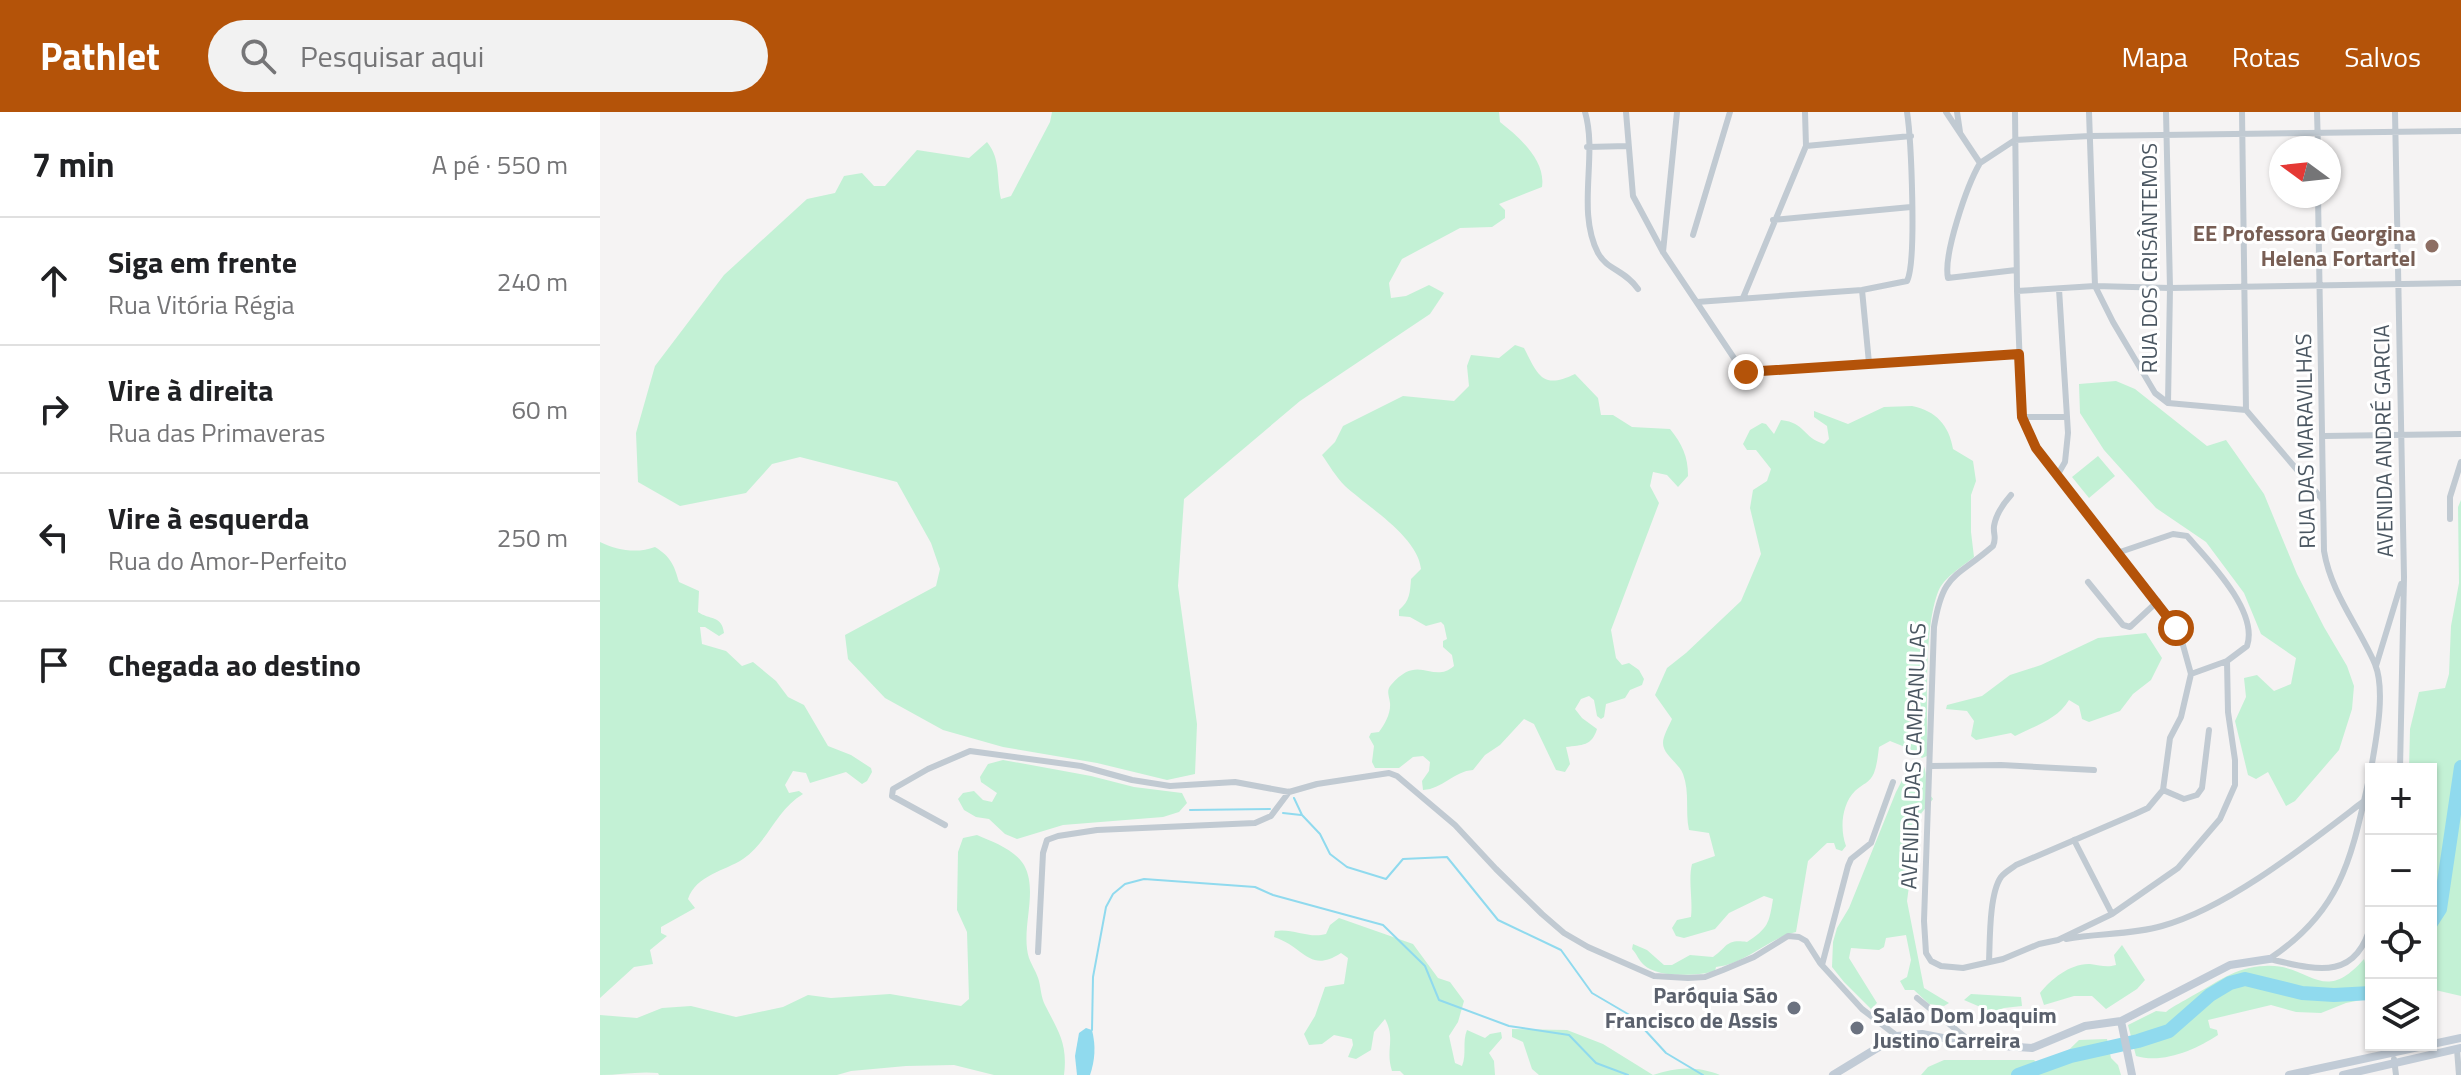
<!DOCTYPE html>
<html lang="pt">
<head>
<meta charset="utf-8">
<style>
  body { margin:0; font-family:"Titillium Web",sans-serif; background:#f2f2f2; color:#202124 }
  .controls { position:absolute; right:24px; bottom:24px; display:grid; overflow:hidden; border-radius:0px; box-shadow:0 2px 6px #0004 }
  .controls button { width:72px; height:72px; display:grid; place-items:center; padding:0; border:0; border-bottom:2px solid #e0e0e0; background:#fff; color:#202124; font:40px sans-serif }
  .compass { position:absolute; left:1669px; top:24px; width:72px; height:72px; border-radius:50%; background:#fff; box-shadow:0 2px 6px #0004; rotate:285deg }
  .stop { position:absolute; width:24px; height:24px; margin:-18px; border:6px solid #b45309; border-radius:50%; background:#fff }
  .stop.end { background:#b45309; border-color:#fff; box-shadow:0 2px 8px #0008 }
  .list { margin:0; padding:0; list-style:none }
  h2 { display:flex; justify-content:space-between; align-items:center; height:104px; margin:0; padding:0 32px; font-size:34px }
  h2 small { font-size:26px; font-weight:400; color:#757577 }
  .list li { display:grid; grid-template-columns:52px 1fr auto; gap:24px; align-items:center; box-sizing:border-box; height:128px; padding:0 32px; border-top:2px solid #e0e0e0 }
  .list b { display:block; font-size:30px; white-space:nowrap }
  .list p { margin:0; font-size:26px; white-space:nowrap; color:#757577 }
  .list em { font-size:26px; font-style:normal; color:#757577 }
  .icon { flex:none; width:44px; height:44px; fill:none; stroke:currentColor; stroke-width:2; stroke-linecap:round; stroke-linejoin:round }
  .map { position:relative; flex:none; width:1861px; height:963px; overflow:hidden }
  header { display:flex; align-items:center; gap:48px; box-sizing:border-box; height:112px; padding:0 40px; background:#b45309; color:#fff }
  header strong { font-size:38px }
  nav { display:flex; gap:44px; margin-inline-start:auto; font-size:28px }
  .search { width:560px; height:72px; background:#f2f2f2; display:flex; align-items:center; gap:20px; box-sizing:border-box; padding:0 28px; border-radius:44px; color:#757577; font-size:30px }
  main { display:flex }
  aside { flex:1; background:#fff }
  .map>svg:first-child { display:block }
  .green { fill:#c3f1d5 }
  .water { fill:#90daee }
  .lines { fill:none; stroke-linecap:round; stroke-linejoin:round }
  .stream { stroke:#90daee; stroke-width:2 }
  .river { stroke:#90daee; stroke-width:14 }
  .street { stroke:#c1cad2; stroke-width:6 }
  .secondary { stroke:#c1cbd6; stroke-width:8 }
  .route { stroke:#b45309; stroke-width:10 }
  .education-dot { fill:#8d6e63; stroke:#fff; stroke-width:3 }
  .worship-dot { fill:#6b7280; stroke:#fff; stroke-width:3 }
  .labels { text-anchor:middle; stroke-width:6; stroke-linejoin:round; paint-order:stroke }
  .education-label { font-size:22px; font-weight:bold; fill:#785e54; stroke:#fff; text-anchor:end }
  .street-label { font-size:22px; fill:#4a5661; stroke:#fff }
  .worship-label { font-size:22px; font-weight:bold; fill:#5b616d; stroke:#fff; text-anchor:end }
</style>
</head>
<body>
<header>
<strong>Pathlet</strong>
<div class="search"><svg class="icon" aria-label="search" viewBox="0 0 24 24"><circle cx="10" cy="10" r="6"/><path d="M15 15l6 6"/></svg>Pesquisar aqui</div>
<nav><a>Mapa</a><a>Rotas</a><a>Salvos</a></nav>
</header>
<main>
<aside>
<h2>7 min<small>A pé · 550 m</small></h2>
<ul class="list">
<li><svg class="icon" aria-label="ahead" viewBox="0 0 24 24"><path d="M12 20V5M6 11l6-6 6 6"/></svg><div><b>Siga em frente</b><p>Rua Vitória Régia</p></div><em>240 m</em></li>
<li><svg class="icon" aria-label="right" viewBox="0 0 24 24"><path d="M7 20v-9h11M14 6l5 5-5 5"/></svg><div><b>Vire à direita</b><p>Rua das Primaveras</p></div><em>60 m</em></li>
<li><svg class="icon" aria-label="left" viewBox="0 0 24 24"><path d="M17 20v-9H6M10 6l-5 5 5 5"/></svg><div><b>Vire à esquerda</b><p>Rua do Amor-Perfeito</p></div><em>250 m</em></li>
<li><svg class="icon" aria-label="arrive" viewBox="0 0 24 24"><path d="M6 21V4h12l-3 4 3 4H6"/></svg><div><b>Chegada ao destino</b></div></li>
</ul>
</aside>
<div class="map">
<svg width="1861" height="963" viewBox="0 0 1861 963">
  <rect width="100%" height="100%" fill="#f5f3f3"/>
  <path class="green" d="M452,0H899L900,10C919,25 946,48 942,75L899,92L905,98V106L892,115L860,116L802,147L789,171L791,186L806,184L829,173L844,181L830,202L700,289L584,387L578,474L597,612L595,662L567,668L497,651L403,635L343,618L285,586L248,547L245,523L336,474L340,457L331,431L297,370L200,345L172,352L146,381L80,394L38,370L36,321L55,254L124,163L207,87L235,81L244,64L262,61L274,74H285L317,38L369,46L387,30C401,47 396,65 401,87L411,84L450,10Z
    M915,233L924,236C938,263 942,278 975,262L998,286L1001,303H1013L1032,315L1070,317C1082,332 1088,344 1088,364L1078,375L1067,363L1053,360L1050,374L1059,391L1011,518L1016,546L1022,553L1029,551L1039,558L1044,567L1042,573L1030,578L1025,586L1006,592L1004,605L1001,607L997,604L994,588L989,584L981,587L975,597L982,606L997,617C992,634 982,633 966,635L970,652L965,660L956,658L934,612L924,607L900,633L885,643L873,658C854,659 843,677 823,678L822,669L829,659L830,650L823,644L813,645L799,656H775L772,650L774,634L769,625L771,621L779,620C785,612 791,601 790,591C789,583 786,579 791,573C819,540 832,573 854,554L852,543L843,535V529L847,527L844,513L841,510L826,514L810,505L799,504V498C810,489 810,480 811,467L821,457C818,425 768,395 745,374C736,365 729,353 722,343L735,330L743,314L803,284L854,289L869,274L867,254L871,243L899,246Z
    M1516,269L1535,277L1607,334L1626,328L1664,382L1697,462L1724,515L1747,554L1754,574L1752,597L1739,638L1695,689L1686,694L1668,660L1656,667L1648,663L1635,609L1646,585L1644,566L1657,563L1674,579L1691,572L1696,546L1661,522L1644,481L1606,430L1556,396L1504,338L1480,301L1479,272Z
    M1312,294C1336,299 1349,313 1353,337L1373,349L1376,369L1371,383V420L1374,445C1362,455 1344,465 1338,480C1323,519 1328,600 1327,644L1322,646L1310,637L1290,629L1279,635C1278,643 1277,653 1274,661C1270,671 1262,672 1255,679C1241,693 1240,718 1246,734L1242,739L1236,737L1234,731H1227L1208,749L1196,820C1167,827 1146,852 1116,855L1115,859C1099,864 1057,866 1044,853C1039,849 1037,842 1032,837L1033,832L1047,838L1064,853H1072L1090,843L1113,845C1128,835 1125,827 1147,830C1168,816 1169,812 1173,787L1164,784L1129,801L1115,817L1084,826L1076,824L1072,816L1077,808L1091,805C1093,788 1088,768 1092,752L1115,744L1109,721L1089,718C1085,699 1090,681 1083,662C1079,651 1063,643 1063,631C1063,624 1069,614 1072,607L1055,583L1067,556L1086,541L1141,489L1161,442L1150,396L1153,378L1167,369L1171,357L1156,338H1147L1143,332L1150,318L1162,311L1166,312L1174,322L1181,308C1206,311 1202,325 1224,332L1229,327L1227,314L1214,305V299L1248,312L1284,295Z
    M1498,344L1515,364L1489,386L1472,365Z
    M1861,388V884L1831,877V657H1809L1810,617L1819,580L1845,576L1849,562L1851,514L1859,471L1858,395Z
    M0,430C16,438 37,442 55,435C71,445 74,453 79,470L99,479L98,500C109,508 122,503 124,521L119,524L105,515H100L102,532L126,539L142,554L153,550L176,569L188,585L204,593L228,634L251,643L271,656L272,660L267,669L262,672L246,660L210,671L206,661L193,659L185,673L189,681L199,679L203,682C176,698 168,730 143,747C125,759 96,763 88,787L95,796L61,815V821L67,824L50,838L53,852L34,855L0,886Z
    M1546,521L1562,546L1551,568L1533,582L1520,599L1489,610L1482,607L1479,594L1469,588C1457,608 1434,614 1415,624L1411,621L1376,628L1371,624L1374,609L1367,599L1346,597L1347,593L1382,584L1410,563L1441,553L1498,526Z
    M403,648L491,664L534,675L582,681L587,691L579,700L563,705L463,713L417,727L405,722L389,707L376,705L364,698L358,687L363,681L374,679L383,688L392,690L397,681L381,670L380,665L388,652Z
    M1322,651C1330,663 1321,671 1333,687L1309,716L1313,724V745L1307,789L1324,876L1349,891L1344,894L1329,892L1314,878H1305L1300,869L1307,865L1311,848L1306,823L1286,826L1284,835L1279,838L1251,836L1249,846L1277,891L1271,897L1244,870L1232,855L1233,830L1237,816L1249,796L1296,680L1309,655Z
    M377,723C393,730 414,737 424,753C439,780 420,817 429,846C432,854 437,861 439,869C441,877 441,885 445,893C458,919 468,931 464,963H394L354,953L306,954L251,959L237,963H59L58,961C38,959 20,963 0,963V903L37,906L62,896L91,894L136,905L183,895L208,883L231,886L290,882L361,894L369,887L367,820L357,798L358,740L363,726Z
    M739,806L813,832L838,866L850,870L864,889L858,910L849,924L855,951L862,954C867,942 862,930 867,918L885,926L890,922L901,920L902,926L889,941L894,949L895,963H804L800,959H792C785,938 796,927 785,907L774,920L771,938L756,947L748,945L753,933L752,927L734,923L722,932L709,933L704,922L715,904L725,875L744,872L748,846L741,841C709,862 705,835 674,825L675,819C693,816 709,827 726,822L730,813Z
    M1522,833L1545,868L1537,877L1506,897L1492,884H1474L1444,893L1440,881C1451,867 1471,851 1490,852C1500,853 1506,856 1516,853L1514,843Z
    M1764,847C1767,860 1771,873 1771,886L1746,891L1721,901L1696,900L1671,893L1608,908L1610,916L1617,918L1618,923C1595,938 1563,952 1536,944L1528,913L1556,899L1566,900C1574,893 1583,890 1592,884C1617,871 1634,855 1665,854C1711,851 1722,895 1764,847Z
    M1371,882L1421,885L1422,894L1404,896L1392,900L1364,888Z
    M912,917L967,918L1003,932L1053,963C1077,955 1096,954 1120,963H939L932,957L923,930L912,925Z
    M1507,927L1511,946L1518,953L1521,963H1321L1328,955L1344,948H1434L1446,960L1479,928Z"/>
  <path class="water" d="M486,916L492,918C496,934 495,948 490,963H477L475,944L479,921Z"/>
  <g class="lines">
    <path class="stream" d="M694,686L702,703L720,722L730,742L747,755L786,767L803,747L847,745L898,808L961,838L992,881L1033,905L1066,941L1103,963
      M590,698L670,697
      M683,701L701,703
      M492,918L493,865L506,795L513,782L525,772L544,767L655,775L673,783L783,813L825,854L839,888L909,914L969,923L996,951L1028,963"/>
    <path class="river" d="M1831,811L1840,797L1861,655
      M1418,963L1471,944L1538,929L1569,919L1610,883L1630,871L1645,867L1702,881L1734,883L1771,881"/>
    <path class="street" d="M985,0C998,44 976,98 998,141C1007,158 1025,158 1038,177
      M1026,0L1033,84L1063,140L1142,258L1150,261L1419,242
      M1346,0L1380,51
      M1357,0L1360,20
      M1489,0L1495,174L1513,210L1555,281L1568,291L1646,298
      M1566,0L1570,176L1568,291
      M1642,0L1646,298
      M1717,0L1718,36
      M1795,0L1804,465L1800,657
      M1206,34L1311,24
      M987,35L1028,34
      M1718,84L1724,439C1731,481 1758,513 1775,552C1786,579 1776,628 1771,657
      M1173,108L1311,95
      M1093,123L1130,0
      M1063,140L1077,0
      M1416,158L1348,166C1343,143 1367,73 1380,51L1415,28L1490,24L1861,19
      M1262,178L1269,251
      M1417,179L1495,174L1570,176L1861,171
      M1143,186L1206,34L1205,0
      M1097,190L1262,178L1307,169C1317,150 1311,26 1307,0
      M1646,298L1722,387
      M1422,305H1466
      M1724,324L1861,322
      M1458,362L1465,350L1468,321L1459,177
      M1411,383C1403,392 1396,402 1394,414C1393,423 1397,425 1393,434C1355,467 1343,460 1334,515L1324,809L1326,841L1331,849L1341,854L1363,856L1403,847L1439,832L1458,828L1512,802L1578,756L1620,707L1635,673V648L1628,600L1627,549L1647,534C1659,499 1608,448 1587,424L1573,422L1520,440
      M1850,407V385L1861,350
      M1488,470L1523,513L1530,515L1558,489
      M1776,554L1801,472
      M1591,562L1627,549
      M1331,654L1401,653L1494,658
      M1563,678L1584,687L1597,683L1602,676L1609,618
      M345,713L292,684L293,677L328,657L370,639L481,654L532,668L570,674L635,670L689,680L717,672L789,661L797,664L855,713L896,757L942,802L964,821L988,835L1054,864L1088,866L1105,865L1123,858L1154,845L1188,824L1199,825L1206,829L1220,851L1262,897L1297,924
      M1474,728L1512,802
      M1466,827C1498,821 1531,823 1562,814C1628,796 1709,731 1764,689
      M438,840L443,741L447,728L458,724L497,718L655,711L671,704L689,680
      M1669,847C1745,797 1752,741 1771,658
      M1669,847C1714,857 1756,871 1771,812
      M1389,850C1390,829 1389,782 1401,765C1405,760 1411,757 1416,753L1535,702L1548,696L1563,678L1570,626L1581,605L1591,562L1581,526L1566,500L1436,336L1422,305L1417,179L1415,0
      M1222,853L1248,754L1251,747L1271,731L1293,670
      M1317,886L1370,929
      M1857,937L1859,963
      M1794,947L1796,963"/>
    <path class="secondary" d="M1521,909L1532,963
      M1233,963L1297,924L1322,922L1374,932L1432,936L1485,914L1521,909L1630,853L1669,847
      M1689,963L1861,926
      M1743,963L1861,936"/>
  </g>
  <g class="lines">
    <path class="route" d="M1146,260L1419,242L1422,305L1436,336L1576,516"/>
  </g>
  <circle class="education-dot" cx="1832" cy="134" r="8"/>
  <g class="worship-dot">
    <circle cx="1194" cy="896" r="8"/>
    <circle cx="1257" cy="916" r="8"/>
  </g>
  <g class="labels">
    <g class="education-label">
      <text x="1816" y="129">EE Professora Georgina<tspan x="1816" dy="25">Helena Fortartel</tspan></text>
    </g>
    <g class="street-label">
      <text transform="translate(1549 146) rotate(-90)" y="8">RUA DOS CRISÂNTEMOS</text>
      <text transform="translate(1705 329) rotate(-91)" y="8">RUA DAS MARAVILHAS</text>
      <text transform="translate(1783 329) rotate(-91)" y="8">AVENIDA ANDRÉ GARCIA</text>
      <text transform="translate(1313 644) rotate(-88)" y="8">AVENIDA DAS CAMPANULAS</text>
    </g>
    <g class="worship-label">
      <text x="1178" y="891">Paróquia São<tspan x="1178" dy="25">Francisco de Assis</tspan></text>
      <text x="1273" y="911" text-anchor="start">Salão Dom Joaquim<tspan x="1273" dy="25">Justino Carreira</tspan></text>
    </g>
  </g>
</svg>
<div class="controls">
<button>+</button>
<button>−</button>
<button><svg class="icon" aria-label="locate" viewBox="0 0 24 24"><circle cx="12" cy="12" r="6"/><path d="M12 2v4M12 18v4M2 12h4M18 12h4"/></svg></button>
<button><svg class="icon" aria-label="layers" viewBox="0 0 24 24"><path d="M12 4l9 5-9 5-9-5zM3 14l9 5 9-5"/></svg></button>
</div>
<svg class="compass" viewBox="-18 -18 36 36"><path d="M0-13l5 13h-10z" fill="#e53935"/><path d="M0 13l5-13h-10z" fill="#757577"/></svg>
<div class="stop" style="left:1576px;top:516px"></div>
<div class="stop end" style="left:1146px;top:260px"></div>
</div>
</main>
</body>
</html>
